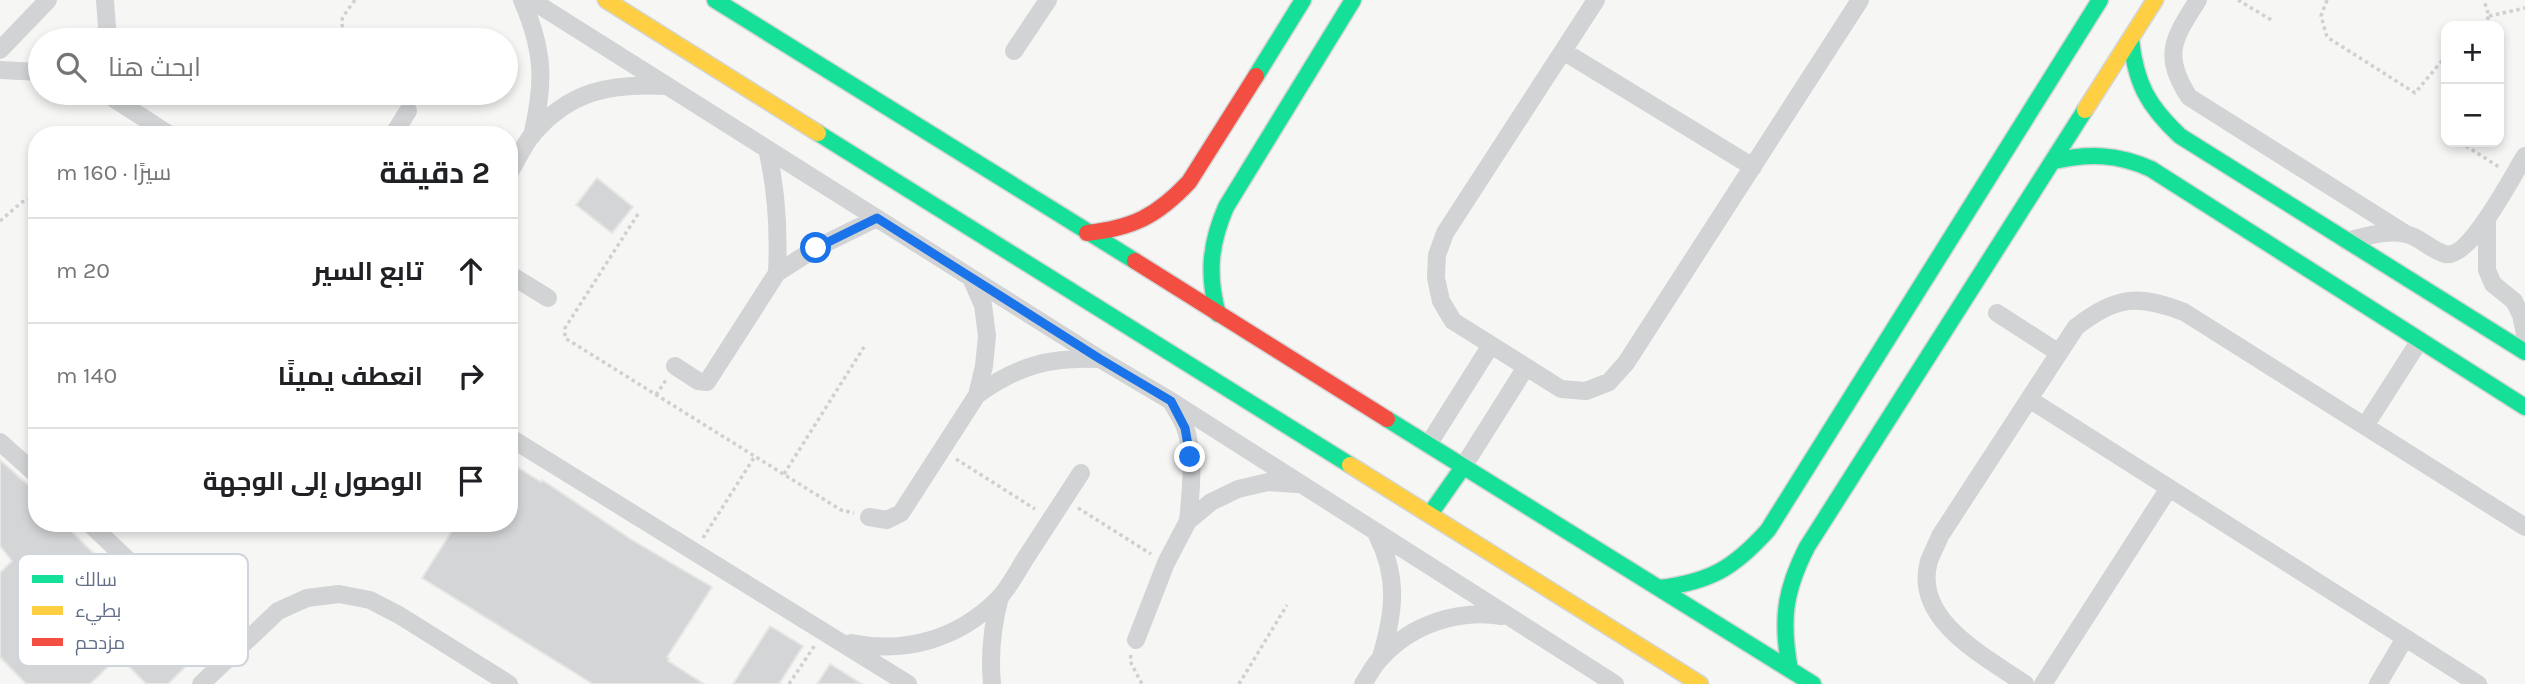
<!DOCTYPE html>
<html lang="ar">
<head>
<meta charset="utf-8">
<style>
  body { margin:0; font-family:Karla,Cairo,sans-serif; background:#f2f2f2; color:#202124; direction:rtl }
  .controls { position:absolute; right:21px; top:21px; display:grid; overflow:hidden; border-radius:14px; box-shadow:0 4px 10px #0003 }
  .controls button { width:63px; height:63px; display:grid; place-items:center; padding:0; border:0; border-bottom:2px solid #e0e0e0; background:#fff; color:#202124; font:35px sans-serif }
  .stop { position:absolute; width:21px; height:21px; margin:-16px; border:5px solid #1a73e8; border-radius:50%; background:#fff }
  .stop.end { background:#1a73e8; border-color:#fff; box-shadow:0 2px 7px #0008 }
  .list { margin:0; padding:0; list-style:none }
  h2 { display:flex; justify-content:space-between; align-items:center; height:91px; margin:0; padding:0 28px; font-size:30px }
  h2 small { font-size:23px; font-weight:400; color:#757577 }
  .list li { display:grid; grid-template-columns:46px 1fr auto; gap:21px; align-items:center; box-sizing:border-box; height:105px; padding:0 28px; border-top:2px solid #e0e0e0 }
  .list b { display:block; font-size:26px; white-space:nowrap }
  .list em { font-size:23px; font-style:normal; color:#757577 }
  .icon { flex:none; width:38px; height:38px; fill:none; stroke:currentColor; stroke-width:2; stroke-linecap:round; stroke-linejoin:round }
  .map { position:relative; flex:none; width:2525px; height:684px; overflow:hidden; direction:ltr }
  .search { position:absolute; background:#fff; box-shadow:0 4px 10px #0003; left:28px; top:28px; width:490px; height:77px; display:flex; align-items:center; gap:18px; box-sizing:border-box; padding:0 24px; border-radius:38px; color:#757577; font-size:26px }
  .panel { position:absolute; background:#fff; box-shadow:0 4px 10px #0003; left:28px; top:126px; width:490px; height:406px; border-radius:28px; direction:rtl }
  .map>svg:first-child { display:block }
  .building { fill:#d4d5d6; stroke:#e6e6e4; stroke-width:2 }
  .lines { fill:none; stroke-linecap:round; stroke-linejoin:round }
  .fast-casing { stroke:#d3d5d7; stroke-width:19 }
  .slow-casing { stroke:#d3d5d7; stroke-width:19 }
  .jam-casing { stroke:#d3d5d7; stroke-width:19 }
  .path { stroke:#cfd0d0; stroke-width:3.5; stroke-dasharray:3.5 3.5; stroke-linecap:butt }
  .street { stroke:#d2d3d4; stroke-width:18 }
  .fast { stroke:#16e098; stroke-width:16 }
  .slow { stroke:#ffcf43; stroke-width:16 }
  .jam { stroke:#f24e42; stroke-width:16 }
  .route { stroke:#1a73e8; stroke-width:9 }
  .key { fill:#fff; stroke:#d0d4db; stroke-width:2 }
  .key-label { font-size:19px; fill:#636f88 }
</style>
</head>
<body>
<div class="map">
<svg width="2525" height="684" viewBox="0 0 2525 684">
  <rect width="100%" height="100%" fill="#f6f7f5"/>
  <path class="building" d="M597,178L633,207L612,233L576,205Z
    M0,460L37,493V523H63L121,580L119,581L167,631L175,624L193,642L191,661L168,684H146L119,656L90,684H26L0,657V573L12,561L0,546Z
    M509,462L541,482L542,480L632,540L712,587L667,657L669,659L668,661L704,684H593L422,578L457,523H509Z
    M770,626L803,646L779,684H733Z
    M830,664L862,684H817Z"/>
  <g class="lines">
    <g class="fast-casing">
      <path id="fast" d="M715,0L1135,261
        M2131,40C2136,84 2148,106 2180,136L2525,352
        M1256,76L1303,0
        M818,133L1350,465
        M2054,161C2089,153 2118,154 2151,169L2525,407
        M1218,314C1207,275 1210,244 1226,207L1353,0
        M1387,419L1813,684
        M1430,514L1463,467
        M1659,588C1710,582 1734,568 1768,530L2100,0
        M1790,670C1781,621 1784,592 1807,547L2085,110"/>
    </g>
    <g class="slow-casing">
      <path id="slow" d="M606,0L818,133
        M2085,110L2155,0
        M1350,465L1700,684"/>
    </g>
    <g class="jam-casing">
      <path id="jam" d="M1087,233C1133,228 1157,216 1189,182L1256,76
        M1135,261L1387,419"/>
    </g>
    <path class="path" d="M355,0C339,22 334,24 359,40
      M2238,0L2273,21
      M2327,0L2321,16L2327,37L2415,93L2446,56
      M2489,16L2525,8
      M2484,26L2489,16L2484,0
      M2460,142L2499,167
      M638,214L565,328V338L841,510L854,513
      M0,221L22,202L37,198
      M656,395L666,380
      M956,459L1035,509
      M784,474L864,347
      M1078,508L1151,554
      M703,538L755,456
      M1131,655L1130,661L1142,684
      M789,684L815,645
      M1239,684L1287,605"/>
    <path class="street" d="M105,0L108,40
      M522,0C544,51 545,82 532,136
      M531,0L1100,359L1171,401L1615,684
      M1596,0L1445,233L1437,255L1436,278L1441,301L1453,321L1561,389L1586,391L1609,382L1626,363L1860,0
      M2198,0C2173,39 2162,55 2189,97L2406,234
      M0,50L48,0
      M1014,51L1048,0
      M1563,51L1753,167
      M0,70L40,72
      M105,93L170,135
      M393,135L408,111
      M767,149C777,191 779,230 777,273
      M509,173C517,161 523,146 532,135C569,91 610,83 665,86
      M2487,220V270L2493,284L2514,301L2521,315L2525,334
      M2346,241C2364,237 2387,229 2406,234C2420,237 2431,250 2445,254C2470,260 2512,176 2525,156
      M509,274L548,298
      M1997,313L2059,353
      M675,366L698,381L707,382L777,273L816,248L877,218
      M977,395C1017,366 1049,357 1098,359
      M2029,399L2478,684
      M1172,403C1176,410 1182,419 1185,427C1195,456 1191,491 1188,521
      M2365,426L2420,340
      M509,437L908,684
      M0,442L37,475
      M1428,445L1491,345
      M1463,467L1526,367
      M869,517L887,520L901,513L977,395L984,366L987,336L983,305L971,278
      M89,523L229,656
      M1377,535C1399,578 1394,613 1381,657
      M1136,640L1166,563L1188,521L1211,502L1238,489L1268,482L1296,484
      M851,643C906,654 958,639 998,599C1009,588 1017,572 1025,559C1044,530 1062,502 1081,473
      M201,684L278,611L307,598L339,594L370,600L399,615L509,684
      M992,684C989,653 992,627 1000,597
      M1363,684C1369,675 1374,664 1382,657C1412,624 1459,609 1502,616
      M2025,684C1986,657 1912,620 1929,561C1932,553 1937,544 1940,536L2076,327C2116,296 2138,294 2184,312L2525,527
      M2043,684L2169,488
      M2378,684L2405,638"/>
    <use href="#fast" class="fast"/>
    <use href="#slow" class="slow"/>
    <use href="#jam" class="jam"/>
  </g>
  <g class="lines">
    <path class="route" d="M816,248L877,218L1100,359L1171,401L1185,428L1190,457"/>
  </g>
  <rect x="18" y="554" width="230" height="112" rx="10" class="key"/>
  <rect x="32" y="575" width="31" height="8" fill="#16e098"/>
  <rect x="32" y="606" width="31" height="9" fill="#ffcf43"/>
  <rect x="32" y="638" width="31" height="8" fill="#f24e42"/>
  <g class="key-label">
    <text x="75" y="586">سالك</text>
    <text x="75" y="617">بطيء</text>
    <text x="75" y="649">مزدحم</text>
  </g>
</svg>
<div class="controls">
<button>+</button>
<button>−</button>
</div>
<div class="stop" style="left:816px;top:248px"></div>
<div class="stop end" style="left:1190px;top:457px"></div>
<div class="search"><svg class="icon" aria-label="search" viewBox="0 0 24 24"><circle cx="10" cy="10" r="6"/><path d="M15 15l6 6"/></svg>ابحث هنا</div>
<section class="panel">
<h2>2 دقيقة<small>سيرًا · 160 m</small></h2>
<ul class="list">
<li><svg class="icon" aria-label="ahead" viewBox="0 0 24 24"><path d="M12 20V5M6 11l6-6 6 6"/></svg><div><b>تابع السير</b></div><em>20 m</em></li>
<li><svg class="icon" aria-label="right" viewBox="0 0 24 24"><path d="M7 20v-9h11M14 6l5 5-5 5"/></svg><div><b>انعطف يمينًا</b></div><em>140 m</em></li>
<li><svg class="icon" aria-label="arrive" viewBox="0 0 24 24"><path d="M6 21V4h12l-3 4 3 4H6"/></svg><div><b>الوصول إلى الوجهة</b></div></li>
</ul>
</section>
</div>
</body>
</html>
